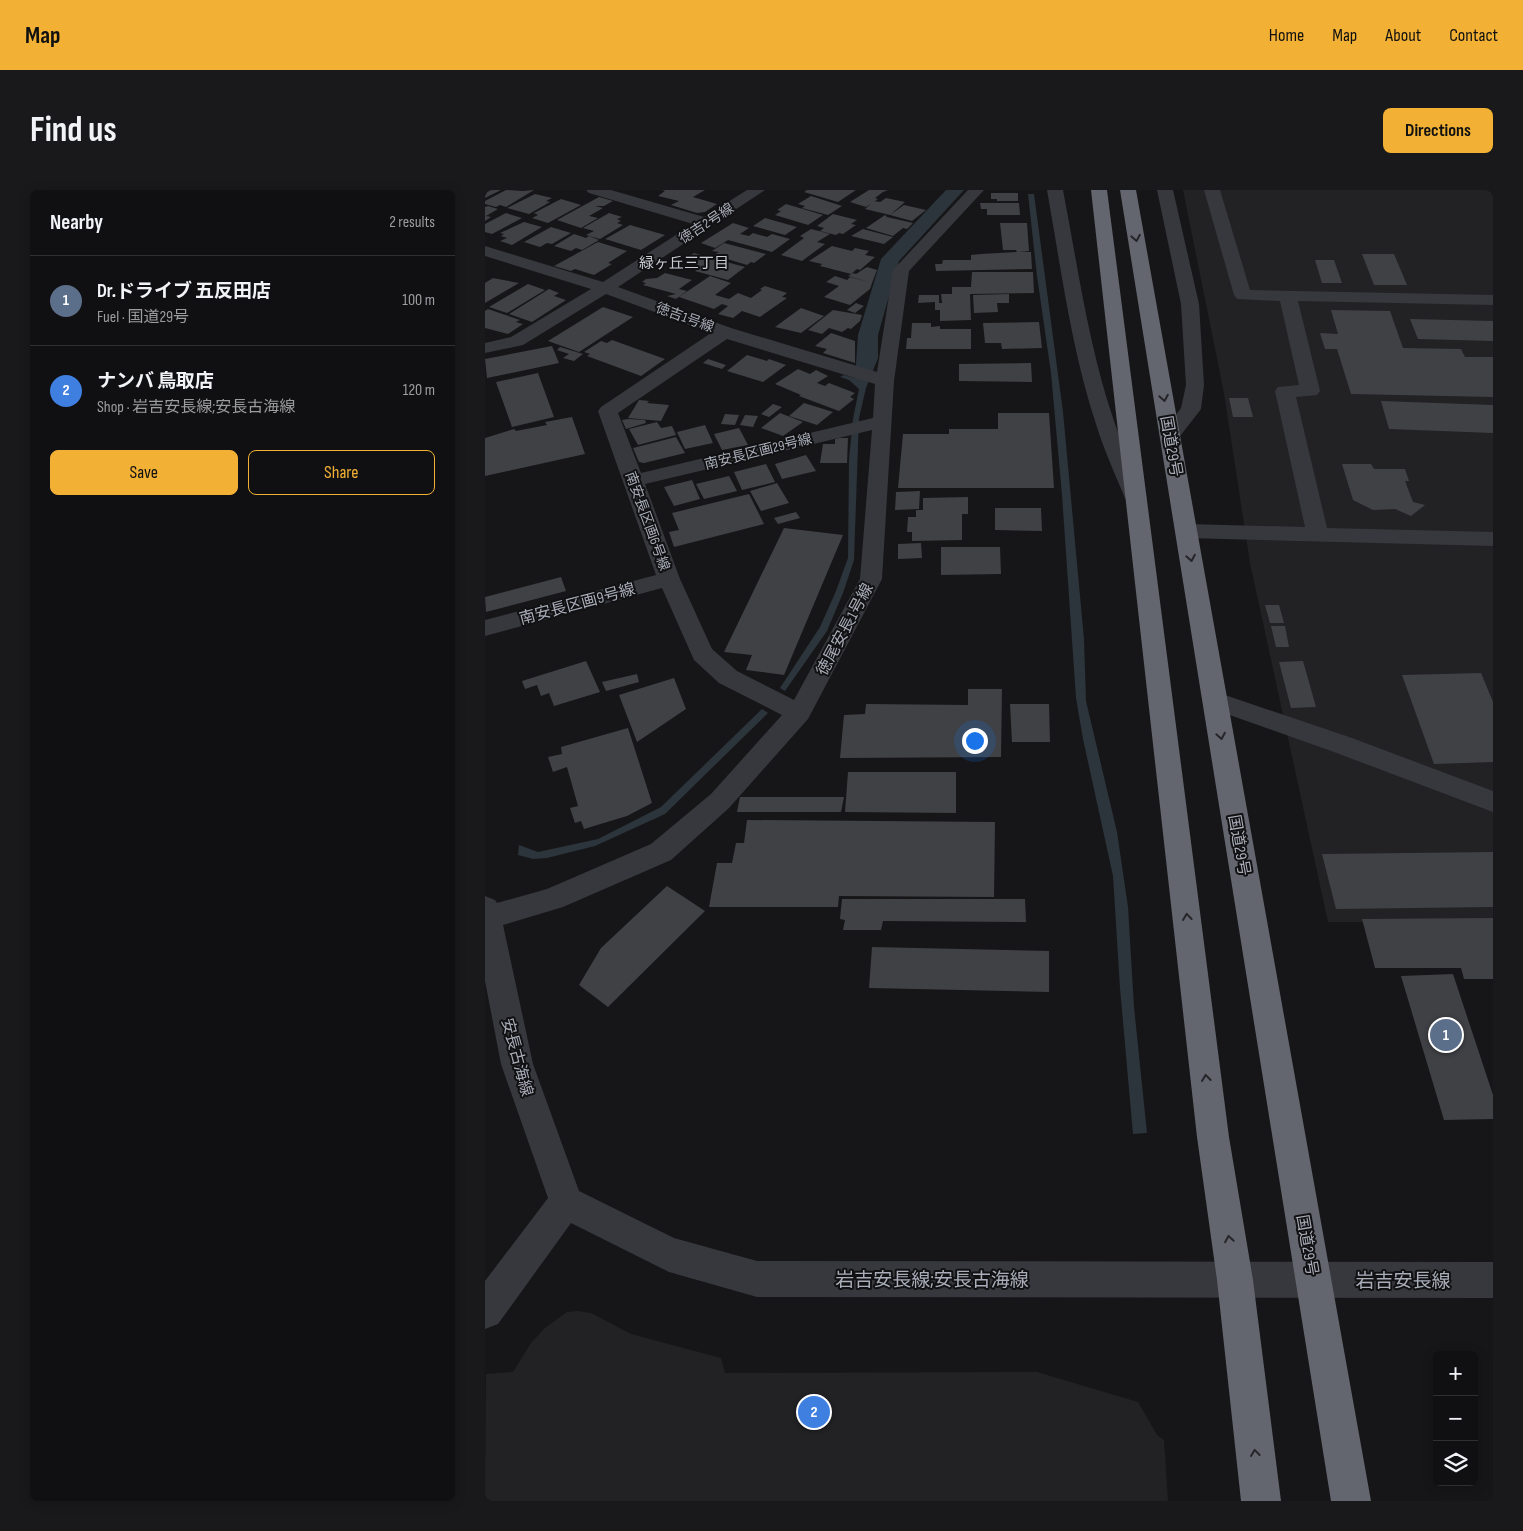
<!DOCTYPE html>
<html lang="en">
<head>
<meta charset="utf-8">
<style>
  body { margin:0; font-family:"Sofia Sans Condensed","Noto Sans JP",sans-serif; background:#19191b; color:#f1f3f6 }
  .controls { position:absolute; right:15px; bottom:15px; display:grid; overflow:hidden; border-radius:8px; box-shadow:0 2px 12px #0003 }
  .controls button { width:45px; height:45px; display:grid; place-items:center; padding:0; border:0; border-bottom:1px solid #303032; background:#101012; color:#f1f3f6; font:25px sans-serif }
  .you { position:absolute; left:489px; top:550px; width:18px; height:18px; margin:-12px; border:4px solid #fff; border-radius:50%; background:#1a73e8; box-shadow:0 0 0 8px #1a73e833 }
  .badge { display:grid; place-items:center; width:32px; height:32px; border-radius:50%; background:#f2b134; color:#fff; font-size:16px; font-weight:700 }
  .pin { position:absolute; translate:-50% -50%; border:2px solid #fff; box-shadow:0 1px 5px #0006 }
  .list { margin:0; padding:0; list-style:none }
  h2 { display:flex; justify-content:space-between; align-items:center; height:65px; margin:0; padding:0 20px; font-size:21px }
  h2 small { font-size:16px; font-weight:400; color:#9c9d9f }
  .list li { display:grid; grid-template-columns:32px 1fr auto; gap:15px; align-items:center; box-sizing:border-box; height:90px; padding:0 20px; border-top:1px solid #303032 }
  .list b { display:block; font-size:19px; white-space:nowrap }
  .list p { margin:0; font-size:16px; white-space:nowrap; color:#9c9d9f }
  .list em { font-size:16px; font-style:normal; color:#9c9d9f }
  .actions { display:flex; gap:10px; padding:15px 20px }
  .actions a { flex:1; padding:11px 0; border:1px solid #f2b134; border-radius:8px; text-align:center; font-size:18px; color:#f2b134 }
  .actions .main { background:#f2b134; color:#111 }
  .icon { flex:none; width:28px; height:28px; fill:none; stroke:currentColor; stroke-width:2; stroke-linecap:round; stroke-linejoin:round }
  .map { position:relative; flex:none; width:1008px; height:1311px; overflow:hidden; border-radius:8px }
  header { display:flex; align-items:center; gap:30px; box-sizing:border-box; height:70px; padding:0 25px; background:#f2b134; color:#111 }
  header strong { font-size:24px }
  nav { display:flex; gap:28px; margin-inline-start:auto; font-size:18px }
  .intro { display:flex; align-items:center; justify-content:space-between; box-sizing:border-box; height:120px; padding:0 30px }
  h1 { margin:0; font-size:35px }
  .button { padding:12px 22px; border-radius:8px; background:#f2b134; color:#111; font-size:18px; font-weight:700 }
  main { display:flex; gap:30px; padding:0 30px }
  aside { flex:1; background:#101012; border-radius:8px; box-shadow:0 2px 12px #0003 }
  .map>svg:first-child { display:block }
  .built { fill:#222225 }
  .water { fill:#2c353c }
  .building { fill:#404145 }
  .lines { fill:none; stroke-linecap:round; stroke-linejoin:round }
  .minor { fill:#37383d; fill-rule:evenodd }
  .highway { fill:#63666e; fill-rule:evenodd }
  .oneway { stroke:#26262a }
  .labels { text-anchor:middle; stroke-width:4; stroke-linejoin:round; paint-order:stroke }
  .far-street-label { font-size:14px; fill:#a8adb8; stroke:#111113 }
  .far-neighbourhood-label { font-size:15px; fill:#c9ccd4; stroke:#111113 }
  .street-label { font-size:16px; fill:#a8adb8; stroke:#111113 }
  .near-street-label { font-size:19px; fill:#a8adb8; stroke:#111113 }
</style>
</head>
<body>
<header>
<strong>Map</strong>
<nav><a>Home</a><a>Map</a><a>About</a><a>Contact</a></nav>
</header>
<div class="intro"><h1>Find us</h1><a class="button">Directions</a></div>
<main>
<aside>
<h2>Nearby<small>2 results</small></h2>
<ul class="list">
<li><span class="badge" style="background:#5c6f8a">1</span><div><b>Dr.ドライブ 五反田店</b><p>Fuel · 国道29号</p></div><em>100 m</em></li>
<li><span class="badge" style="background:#3f7fe0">2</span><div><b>ナンバ 鳥取店</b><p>Shop · 岩吉安長線;安長古海線</p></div><em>120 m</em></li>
</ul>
<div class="actions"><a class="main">Save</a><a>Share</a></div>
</aside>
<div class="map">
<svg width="1008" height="1311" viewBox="0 0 1008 1311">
  <rect width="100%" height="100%" fill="#161618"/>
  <path class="built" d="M698,0H1008V732H843L765,373L739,203Z
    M93,1121L106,1123L146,1144L236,1168L240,1183L552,1182L653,1212L672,1245L679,1250L683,1311H0L1,1184L28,1182L46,1153L60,1138L82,1122Z"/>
  <path class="water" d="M461,0H479L414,71L393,145V168L381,198L374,228L369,370L358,403L342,441L300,501L295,498L335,437L351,401L363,368L364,269L368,229L374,199L364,190L355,187L359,185L370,188L373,145L396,69Z
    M543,4H549L578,222L599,449L601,511L632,642L643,717L649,817L662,943L648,944L635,798L628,686L598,549L591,508L577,305L566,183L552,86Z
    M277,519L283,523L180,624L110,656L62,668L48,669L33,665L34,655L53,662L113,649L176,617Z"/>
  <path class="building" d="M0,0H16L0,8Z
    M21,0L38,1L49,0L21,17L15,15L11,17L0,14V11Z
    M177,0H220L208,7L232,14L220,22L212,23L186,15L194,11L173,6L180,1Z
    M322,0H371L353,12L319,2Z
    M384,0H403L398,2L390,8L393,9L381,17L365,12Z
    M506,3H533V11H512V9H506Z
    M50,4L67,8L61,11L65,12L44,24L22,18Z
    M326,6L357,16L343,25L317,18L320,16L313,14Z
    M114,7L128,11L119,16H110L118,18L104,26L113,28L96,38L72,30Z
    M401,8L420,12L405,25L380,19L389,11L395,12Z
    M76,9L96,15L63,33L47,28L53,25L49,23Z
    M495,13H534L535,25H502V19H496Z
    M301,14L338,25L323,35L290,25L296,21L292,20Z
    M419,15L441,20L427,31L405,25Z
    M3,16L13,19L1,26L6,27L0,31V17Z
    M21,23L37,28L7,44L0,42V34Z
    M124,23L137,27L132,29L136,31L132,33L138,35L115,49L101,45L109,41L98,38Z
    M348,24L372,30L366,34L371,35L358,44L354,43L351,45L335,41L339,38L332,36Z
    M400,25L402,27L428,33L422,39L418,38L408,46L381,38Z
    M280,28L312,37L300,45L268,36Z
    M39,32L57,37L27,55L15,51L22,48L16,46L19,44L15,43Z
    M248,33L264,38L255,44L264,46L268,43L282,47L287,44L305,49L287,62L243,50L230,58L216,53Z
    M515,33H542L544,61L534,62H546L547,79L451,81L450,74H457L458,70H486V65L496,64L532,62L531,60H518Z
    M145,35L180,45L156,60L120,49Z
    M66,37L86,43L67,54L62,53L55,57L39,52Z
    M326,39L345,44L332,52L340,54L317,71L296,65L319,48L315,46Z
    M378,39L408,47L399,54L366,46Z
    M89,44L101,48L104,46L114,50L97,60L91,58L86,61L69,56Z
    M113,52L142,61L123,73L127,74L109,85L90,79L86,81L69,76Z
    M239,53L281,64L269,73L266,72L262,75L229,65L234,62L227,61Z
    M347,56L367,61L370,58L384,61L380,65L390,67L375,80L372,79L366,84L335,76L337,74L324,71Z
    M209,63L219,66L260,77L243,90L210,81L214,78L206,76L214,70L203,67Z
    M877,64H909L922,95H889Z
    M830,70H849L857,93H837Z
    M382,77L392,80L387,93L363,86L368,83L371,84Z
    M487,82H548L549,103L485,104L486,130L455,131V120H450V112L433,113L434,105H454V113H457L456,104H467V97H486Z
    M180,83L207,90L194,99L202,101L191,109L182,106L191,104L158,95L161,93L157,92L161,89L172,88Z
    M225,86L246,93L230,105L244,109L253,103L266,108L277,100L275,99L280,96L302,103L297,107L302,108L275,127L257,121L248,128L233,124L243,116L237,114L229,119L194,107Z
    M350,86L362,90L365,87L387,93L385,99L365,115L339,107L354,96L341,92Z
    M8,88L34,93L0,113V93Z
    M43,94L60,100L22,123L4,117Z
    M64,99L74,103L69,106L81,110L47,132L24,124Z
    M524,104V113H512L513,122L489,123L488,105Z
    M371,113L379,116L370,123L362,120Z
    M118,117L148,127L94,162L63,151Z
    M316,118L339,126L316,143L290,137Z
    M3,119L35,130L31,132L38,134L23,144L0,138V121Z
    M348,120L377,125L375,131L366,139L363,138L357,142L344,138L337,144L323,140Z
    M846,120L905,121L918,158L976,159L980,167H1008V207L866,204L852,159H840L835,143L853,144Z
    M925,129L1008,131V151L933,149Z
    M554,132L557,158L517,159L516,153H500L498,133Z
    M427,133H446V137L455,136V139H486V159H421L422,148H426Z
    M346,143L370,151V173L338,163L342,159L330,156Z
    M127,150L180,169L156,186L102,166L105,164L99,162L116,151L122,153Z
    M67,156L74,173L2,188L0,169Z
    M75,157L98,164L89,171L78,168L84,164L72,160Z
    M262,165L282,171L284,169L301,175L278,192L242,181Z
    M223,169L241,175L237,179L218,173Z
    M546,173L547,192L474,191V174Z
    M313,179L325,184L331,180L343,186L332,193L340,196L344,193L370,203L365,207L369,209L354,221L314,206L316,205L290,194Z
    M53,183L69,227L27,237L11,192Z
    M744,208H763L768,227H748Z
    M154,210L164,211L162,213L184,215L176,231L143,228Z
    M896,211L1008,215V243L904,239Z
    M319,213L348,222L332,235L304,226Z
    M288,214L297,217L284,227L276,224Z
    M295,223L318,232L298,246L276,238Z
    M513,223H564L569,298H413L418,244H464V239H513Z
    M240,224L254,225L250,235L236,234Z
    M260,225L273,226L268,237L255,235Z
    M87,227L100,264L0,286V248L29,239L31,241L62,235L60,232Z
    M143,229L160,230L161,233L141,239L137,230Z
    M172,232L176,238L187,236L191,245L153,255L144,239Z
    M220,235L228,253L200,259L192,242Z
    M254,238L263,255L237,260L229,244Z
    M191,247L200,263L159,273L154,272L148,258Z
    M355,248H363L362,273H335L338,254H350V249Z
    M321,265L331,281L297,289L290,274Z
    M281,274L290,292L257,300L249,282Z
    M857,274H886L889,279H920L924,291H920L928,312L940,315L926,326L910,319L888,320L868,310Z
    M244,286L252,301L219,309L211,294Z
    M207,290L215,309L189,316L179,297Z
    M292,293L304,313L276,321L265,301Z
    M435,301L434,319L410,320L411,302Z
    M264,304L279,334L189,357L184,342L194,340L187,323Z
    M483,307V324H477V350L427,351V342H422L423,327H431V320H438V308Z
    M510,318H556L557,341L510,340Z
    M311,322L315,328L293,334L289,328Z
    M299,338L358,345L299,485L261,480L267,465L239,462Z
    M436,353L437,368L413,369V354Z
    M456,357H515L516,384L456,385Z
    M76,387L81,401L1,422L0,407Z
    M780,415H794L799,433H785Z
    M786,436H800L804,457H791Z
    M101,471L115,502L69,516L64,503L56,506L52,495L40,499L37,491Z
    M818,471L831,517L806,518L794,472Z
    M996,483L1008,512V572L949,574L917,485Z
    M152,484L154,492L121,501L117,492Z
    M189,488L201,519L152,552L134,505Z
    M483,499H517L516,567L355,568L359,525L380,524L381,514L483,515Z
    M525,514H564L565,552H527Z
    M143,538L167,613L142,626L99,639L96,631L90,633L85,618L93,616L82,577L68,582L63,567L77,564L76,557Z
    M363,582H471V623L360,622Z
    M255,607H359L356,622H252Z
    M262,630L510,632L509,707L354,706L353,717H224L232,673H247L251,653H259Z
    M1008,662V717L851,719L837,664Z
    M182,696L220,721L123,817L94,795L116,758Z
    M357,709H540L541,732L398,731L396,740H358L360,730L355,729Z
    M1008,728V789H979L976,778H890L877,729Z
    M387,757L564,761V802L384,798Z
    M968,784L1008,905V929L959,930L916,786Z"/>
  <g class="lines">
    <path class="minor" d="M101,0H126L219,27L262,0H280L133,97L246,138L392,182L408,80L483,0H499L424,81L409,191L397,389L323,529L244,618L186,670L78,717L18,735L48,874L94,1001L189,1048L272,1071L1008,1072V1108L272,1107L184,1082L86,1033L13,1134L0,1139V1091L63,1008L16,874L0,791V706L10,710L12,713L62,699L166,654L226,604L297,525L234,493L209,470L177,398L0,446V430L171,385L113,221L116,217L226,143L121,104L38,155L0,163V153L26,147L106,99L0,66V56L118,92L208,34L104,3ZM242,149L390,194L388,228L156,283L133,223ZM387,240L375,389L309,510L252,481L227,459L195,389L160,294Z
      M562,0H578C593,78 604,159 630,234C639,260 650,284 662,308L658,312L651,314L644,312L640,308C630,284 619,260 611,234C586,158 576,78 562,0Z
      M672,0H688L714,114L719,195L716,219L713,223L692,250L685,252L678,250L675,246L696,218L701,195L696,114Z
      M719,0H735L765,100L1008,105V115L813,111L835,201L832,205L811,207L842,338L1008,342V356L702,348L694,346L691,341L694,336L702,334L820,337L790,201L793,197L814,195L795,111L752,109L749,105Z
      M731,502L867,548L1008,601V622L849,562L722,517L719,511L722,505Z"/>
    <path class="highway" d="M606,0H622L744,947L768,1090L796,1311H756L732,1090L712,947Z
      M635,0H651L886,1311H846Z"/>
  </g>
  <defs><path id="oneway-chevron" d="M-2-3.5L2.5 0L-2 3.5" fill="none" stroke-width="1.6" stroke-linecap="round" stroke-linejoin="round" transform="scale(1.25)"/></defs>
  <g class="oneway">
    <use href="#oneway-chevron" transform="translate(651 48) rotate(80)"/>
    <use href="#oneway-chevron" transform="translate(679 208) rotate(80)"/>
    <use href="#oneway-chevron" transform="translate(706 368) rotate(80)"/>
    <use href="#oneway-chevron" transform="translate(736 546) rotate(80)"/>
    <use href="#oneway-chevron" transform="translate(702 727) rotate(-97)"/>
    <use href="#oneway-chevron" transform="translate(721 888) rotate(-97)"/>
    <use href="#oneway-chevron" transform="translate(744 1049) rotate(-99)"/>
    <use href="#oneway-chevron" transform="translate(770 1263) rotate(-97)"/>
  </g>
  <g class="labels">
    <g class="far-street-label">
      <text transform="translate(221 33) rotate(-33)" y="5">徳吉2号線</text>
      <text transform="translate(200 127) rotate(20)" y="5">徳吉1号線</text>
      <text transform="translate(273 261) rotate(-14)" y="5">南安長区画29号線</text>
      <text transform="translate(163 331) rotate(70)" y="5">南安長区画6号線</text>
    </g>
    <g class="far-neighbourhood-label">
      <text x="199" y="78">緑ヶ丘三丁目</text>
    </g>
    <g class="street-label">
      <text transform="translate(687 256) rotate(80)" y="6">国道29号</text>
      <text transform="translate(92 413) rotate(-15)" y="6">南安長区画9号線</text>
      <text transform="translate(359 439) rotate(-62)" y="6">徳尾安長1号線</text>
      <text transform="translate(755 655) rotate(80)" y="6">国道29号</text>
      <text transform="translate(33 867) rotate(75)" y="6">安長古海線</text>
      <text transform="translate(823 1055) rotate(80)" y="6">国道29号</text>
    </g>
    <g class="near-street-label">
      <text x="447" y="1096">岩吉安長線;安長古海線</text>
      <text x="918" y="1097">岩吉安長線</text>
    </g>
  </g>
</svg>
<div class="controls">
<button>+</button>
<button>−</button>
<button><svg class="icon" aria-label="layers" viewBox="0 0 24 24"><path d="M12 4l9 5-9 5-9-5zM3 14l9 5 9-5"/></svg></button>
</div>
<div class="you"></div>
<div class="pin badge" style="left:961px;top:845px;background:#5c6f8a">1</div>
<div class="pin badge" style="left:329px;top:1222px;background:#3f7fe0">2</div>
</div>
</main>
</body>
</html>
